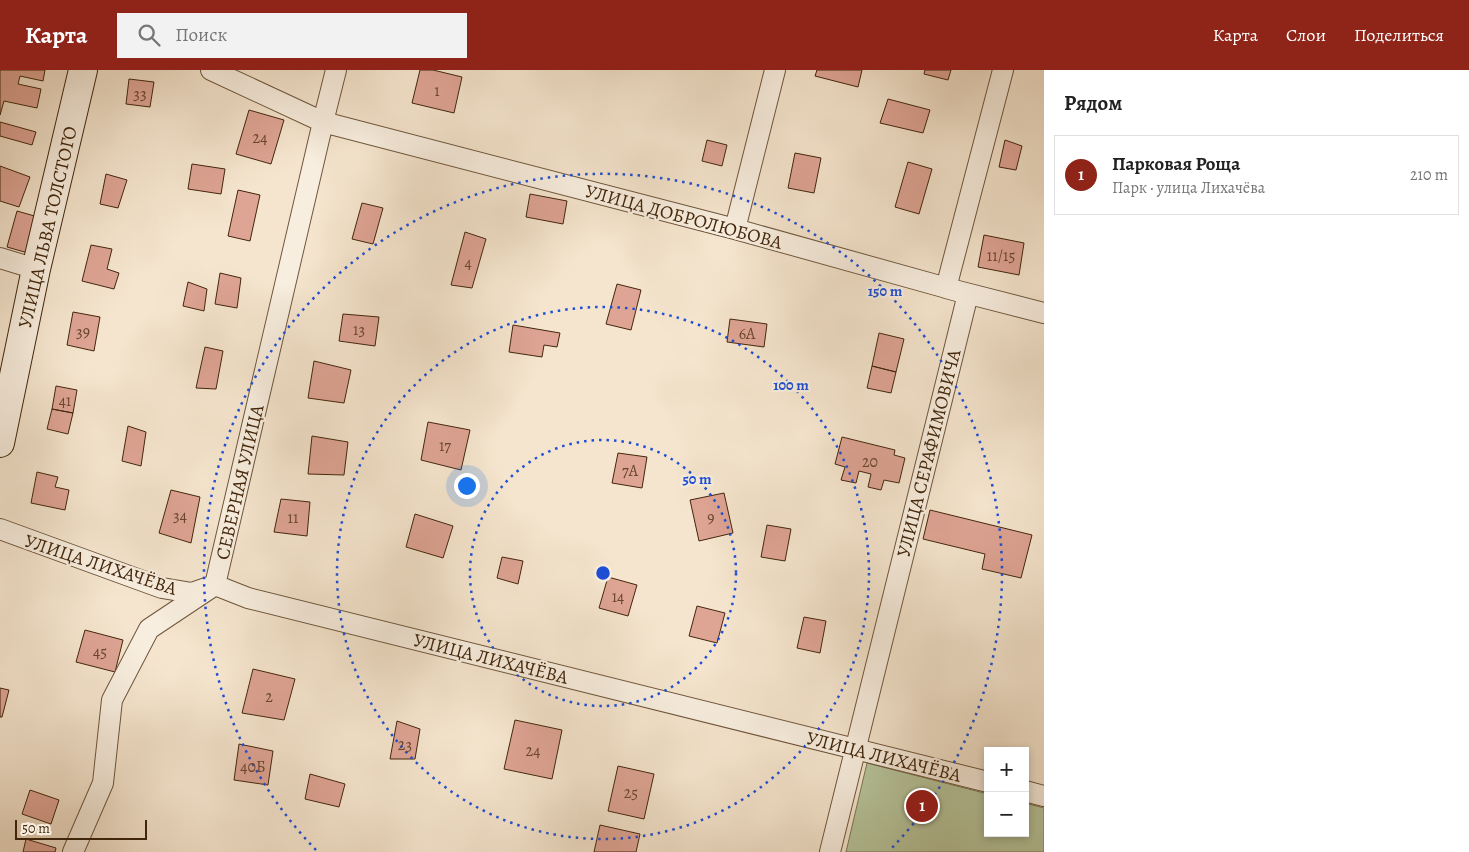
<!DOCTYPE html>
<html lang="ru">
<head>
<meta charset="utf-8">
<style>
  body { margin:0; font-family:Alegreya,serif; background:#f2f2f2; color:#222 }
  .controls { position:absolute; right:15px; bottom:15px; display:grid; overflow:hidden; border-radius:0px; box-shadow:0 2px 8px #0003 }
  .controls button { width:45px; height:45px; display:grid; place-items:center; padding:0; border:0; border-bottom:1px solid #e0e0e0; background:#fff; color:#222; font:25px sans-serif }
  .scale { position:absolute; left:15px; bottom:12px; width:132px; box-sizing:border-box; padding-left:5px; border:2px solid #42260c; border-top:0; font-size:14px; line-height:18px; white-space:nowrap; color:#42260c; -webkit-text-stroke:4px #f8eedf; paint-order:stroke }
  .you { position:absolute; left:466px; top:415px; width:18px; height:18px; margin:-12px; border:4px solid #fff; border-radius:50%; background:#1a73e8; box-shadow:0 0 0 8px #1a73e833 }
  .badge { display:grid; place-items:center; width:32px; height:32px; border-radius:50%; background:#8f2418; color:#fff; font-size:16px; font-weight:700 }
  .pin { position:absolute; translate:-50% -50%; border:2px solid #fff; box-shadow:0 1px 5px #0006 }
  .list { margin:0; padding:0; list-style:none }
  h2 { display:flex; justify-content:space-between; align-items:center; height:65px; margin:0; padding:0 20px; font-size:21px }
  h2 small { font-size:16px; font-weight:400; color:#767676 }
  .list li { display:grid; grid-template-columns:32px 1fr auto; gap:15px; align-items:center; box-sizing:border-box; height:80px; margin:0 10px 10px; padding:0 10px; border:1px solid #e0e0e0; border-radius:0px }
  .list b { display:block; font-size:19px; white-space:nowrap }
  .list p { margin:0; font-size:16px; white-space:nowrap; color:#767676 }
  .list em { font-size:16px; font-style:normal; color:#767676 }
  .icon { flex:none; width:28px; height:28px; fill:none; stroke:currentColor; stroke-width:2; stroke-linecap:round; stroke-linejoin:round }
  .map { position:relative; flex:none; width:1044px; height:782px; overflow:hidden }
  header { display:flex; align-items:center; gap:30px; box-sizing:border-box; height:70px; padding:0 25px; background:#8f2418; color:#fff }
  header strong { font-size:24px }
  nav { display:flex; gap:28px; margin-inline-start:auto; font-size:18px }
  .search { width:350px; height:45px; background:#f2f2f2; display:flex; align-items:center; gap:12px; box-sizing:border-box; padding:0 18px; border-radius:0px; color:#767676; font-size:19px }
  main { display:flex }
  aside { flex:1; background:#fff }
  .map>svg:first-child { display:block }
  .green { fill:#b7c59c; stroke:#7c7654 }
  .building { fill:#dea494; stroke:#42260c }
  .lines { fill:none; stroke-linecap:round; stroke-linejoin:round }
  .street-casing { stroke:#6f563c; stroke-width:22 }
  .secondary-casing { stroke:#42260c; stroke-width:30 }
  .street { stroke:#f8eedf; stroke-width:20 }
  .secondary { stroke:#f8eedf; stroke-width:28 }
  .ring { fill:none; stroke:#1d4ed8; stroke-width:2.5; stroke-dasharray:2.5 5 }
  .labels { text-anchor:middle; stroke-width:4.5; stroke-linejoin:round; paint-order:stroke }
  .number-label { font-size:16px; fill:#69462e }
  .street-label { font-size:19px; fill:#42260c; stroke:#f8eedf }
  .centre { fill:#1d4ed8; stroke:#f8eedf; stroke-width:2.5 }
  .ring-label { font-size:15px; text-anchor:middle; font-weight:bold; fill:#1d4ed8; stroke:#f8eedf; stroke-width:4.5; stroke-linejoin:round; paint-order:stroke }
</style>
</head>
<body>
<header>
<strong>Карта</strong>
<div class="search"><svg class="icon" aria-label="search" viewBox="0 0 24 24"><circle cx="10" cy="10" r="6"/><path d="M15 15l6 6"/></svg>Поиск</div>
<nav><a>Карта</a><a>Слои</a><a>Поделиться</a></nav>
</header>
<main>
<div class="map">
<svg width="1044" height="782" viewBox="0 0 1044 782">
  <rect width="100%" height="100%" fill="#f5e5ce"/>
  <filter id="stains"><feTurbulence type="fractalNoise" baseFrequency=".004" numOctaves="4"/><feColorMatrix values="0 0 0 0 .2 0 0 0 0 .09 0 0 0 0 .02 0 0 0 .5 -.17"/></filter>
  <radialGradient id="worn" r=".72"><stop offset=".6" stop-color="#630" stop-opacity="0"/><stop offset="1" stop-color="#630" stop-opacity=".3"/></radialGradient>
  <path class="green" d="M867,693L988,724V763H1025V733L1044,738V782H846Z"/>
  <path class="building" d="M0,0H45L43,11L20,6L18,14L41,19L37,38L4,31L0,45Z
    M420,0H433L462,7L454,43L412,33Z
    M817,0H862L858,17L815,6Z
    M925,0H951L948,10L924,4Z
    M129,9L154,12L150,37L126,34Z
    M888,29L930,40L923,63L880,53Z
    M249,40L284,50L271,94L236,84Z
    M0,52L36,62L32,75L0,66Z
    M707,70L727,75L722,96L702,91Z
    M1005,70L1022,76L1016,100L999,97Z
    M795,83L821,88L814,123L788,118Z
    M908,92L932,99L919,144L895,137Z
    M192,94L225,99L221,124L188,119Z
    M0,96L30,107L19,137L0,131Z
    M106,104L127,110L118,138L100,134Z
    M238,120L260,125L250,171L228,166Z
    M530,124L567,131L563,154L526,147Z
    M362,133L383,138L373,174L352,169Z
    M17,141L38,147L28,183L7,177Z
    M465,162L486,169L472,218L451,215Z
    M984,165L1024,173L1019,205L978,197Z
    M91,175L112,179L107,199L119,203L114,219L82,211Z
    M220,203L241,208L237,238L215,234Z
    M188,212L207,219L204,241L183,236Z
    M617,214L641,220L631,260L606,254Z
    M73,242L100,247L94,281L67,275Z
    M343,244L379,247L375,276L339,271Z
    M730,249L767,254L764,277L727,272Z
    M513,255L560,263L557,277L544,275L542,287L509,282Z
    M879,263L904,269L896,302L872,296Z
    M205,277L223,281L216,319L196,318Z
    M314,291L351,300L344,333L308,328Z
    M872,296L896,302L891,323L867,318Z
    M56,316L77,320L73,343L52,339Z
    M52,339L73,343L68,364L47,359Z
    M428,352L470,360L461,400L421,390Z
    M128,356L146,362L141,396L122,391Z
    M312,366L348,372L344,405L308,404Z
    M842,367L895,380L894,385L905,388L899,413L884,410L881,420L868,417L871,404L859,401L856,413L841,410L845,397L835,394Z
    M618,383L647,387L642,418L612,413Z
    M37,402L58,407L55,417L69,420L65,440L31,433Z
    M171,420L200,427L191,473L159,463Z
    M724,423L733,463L699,471L690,430Z
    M281,429L310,432L307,466L274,462Z
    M930,440L1032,465L1021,508L982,499L985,484L923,469Z
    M415,444L453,456L443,488L406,477Z
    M767,455L791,459L785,491L761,487Z
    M502,487L523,491L518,514L497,508Z
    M608,507L637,515L628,546L599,538Z
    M697,536L725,543L717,573L689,566Z
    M804,547L826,551L820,583L797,578Z
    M85,560L123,570L115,602L76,592Z
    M253,599L295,609L284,650L242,643Z
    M0,618L9,620L2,647H0Z
    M515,650L562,660L552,709L504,699Z
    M397,651L420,659L415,689H390Z
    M239,674L273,681L268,715L234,710Z
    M618,696L654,704L644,749L608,741Z
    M310,704L345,714L339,737L305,729Z
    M30,720L59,730L51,754L22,744Z
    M600,755L640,764L636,782H594Z
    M26,769L56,778L55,782H23Z"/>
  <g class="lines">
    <g class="street-casing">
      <path id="street" d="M211,0L323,52L735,159L954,220L1044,243
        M735,159L775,0
        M0,188L36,199
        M0,459L162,518L192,523L215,515L248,528L988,712
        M1025,721L1044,726
        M73,782L103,713L112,630L149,559L215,515L323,52L336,0
        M830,782L968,224L946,218L1003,0"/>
    </g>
    <g class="secondary-casing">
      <path id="secondary" d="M0,373L36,199L83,0"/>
    </g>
    <use href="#street" class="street"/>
    <use href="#secondary" class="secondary"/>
  </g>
  <g class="ring">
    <circle cx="603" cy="503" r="133"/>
    <circle cx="603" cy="503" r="266"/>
    <path d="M316 780A399 399 0 1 1 890 780"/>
  </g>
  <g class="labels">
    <g class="number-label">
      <text x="437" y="26">1</text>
      <text x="140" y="29">33</text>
      <text x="260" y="73">24</text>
      <text x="1001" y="191">11/15</text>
      <text x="468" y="198">4</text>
      <text x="359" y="265">13</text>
      <text x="83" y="267">39</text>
      <text x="747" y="269">6А</text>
      <text x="65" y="336">41</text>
      <text x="445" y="381">17</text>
      <text x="870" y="397">20</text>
      <text x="630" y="406">7А</text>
      <text x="180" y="451">34</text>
      <text x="293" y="453">11</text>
      <text x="711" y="453">9</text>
      <text x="618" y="532">14</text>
      <text x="100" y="587">45</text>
      <text x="269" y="632">2</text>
      <text x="405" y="680">23</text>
      <text x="533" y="686">24</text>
      <text x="253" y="702">40Б</text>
      <text x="631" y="728">25</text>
    </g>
    <g class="street-label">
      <text transform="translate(684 146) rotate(15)" y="7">УЛИЦА ДОБРОЛЮБОВА</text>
      <text transform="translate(47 157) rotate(-77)" y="7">УЛИЦА ЛЬВА ТОЛСТОГО</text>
      <text transform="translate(928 383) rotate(-76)" y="7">УЛИЦА СЕРАФИМОВИЧА</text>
      <text transform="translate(239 412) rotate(-77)" y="7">СЕВЕРНАЯ УЛИЦА</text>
      <text transform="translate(101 494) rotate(18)" y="7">УЛИЦА ЛИХАЧЁВА</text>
      <text transform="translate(491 588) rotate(14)" y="7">УЛИЦА ЛИХАЧЁВА</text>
      <text transform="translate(884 686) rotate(14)" y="7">УЛИЦА ЛИХАЧЁВА</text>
    </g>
  </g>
  <circle cx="603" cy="503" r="8" class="centre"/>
  <g class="ring-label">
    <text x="885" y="226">150 m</text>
    <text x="791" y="320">100 m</text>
    <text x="697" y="414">50 m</text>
  </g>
  <rect width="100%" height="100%" filter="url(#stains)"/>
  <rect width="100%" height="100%" fill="url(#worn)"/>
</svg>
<div class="controls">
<button>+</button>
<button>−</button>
</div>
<div class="scale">50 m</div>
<div class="you"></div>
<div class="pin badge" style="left:922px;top:736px">1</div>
</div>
<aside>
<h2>Рядом<small></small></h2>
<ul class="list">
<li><span class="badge">1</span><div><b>Парковая Роща</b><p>Парк · улица Лихачёва</p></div><em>210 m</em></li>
</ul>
</aside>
</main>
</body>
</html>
